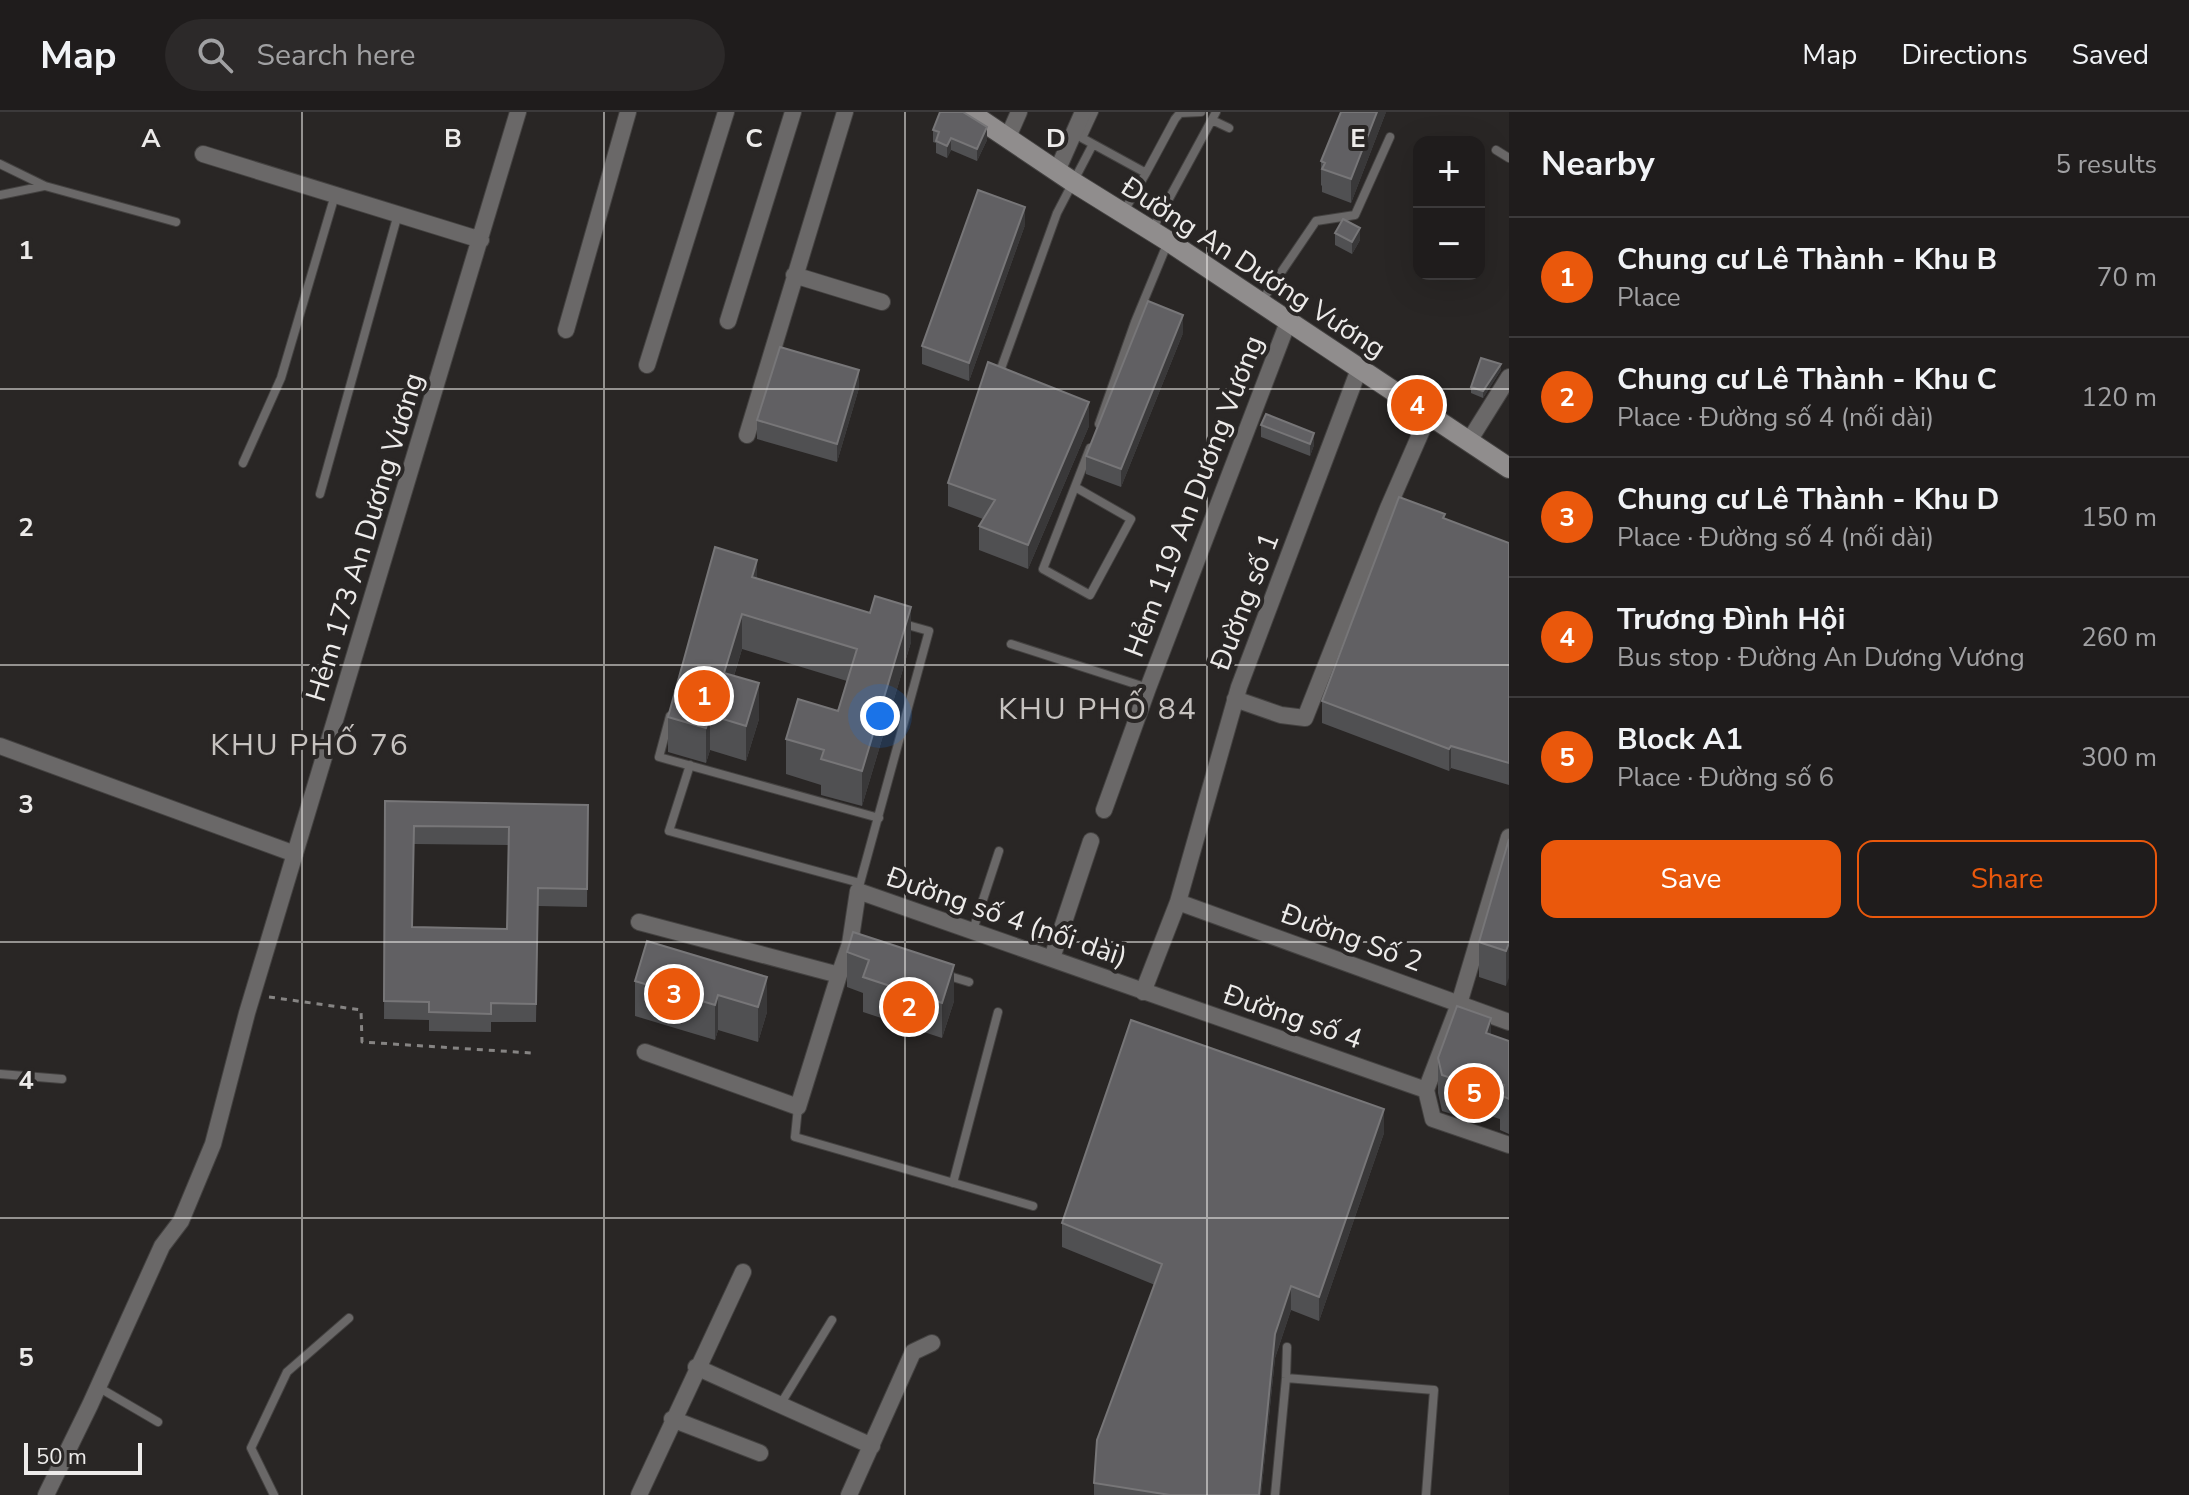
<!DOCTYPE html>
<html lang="en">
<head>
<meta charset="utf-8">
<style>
  body { margin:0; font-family:"Nunito Sans",sans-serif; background:#2c2929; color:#f1f3f6 }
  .controls { position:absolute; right:24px; top:24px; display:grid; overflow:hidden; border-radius:16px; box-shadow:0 8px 32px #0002 }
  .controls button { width:72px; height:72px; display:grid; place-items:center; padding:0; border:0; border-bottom:2px solid #3c3a3b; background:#1f1c1c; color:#f1f3f6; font:40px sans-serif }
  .scale { position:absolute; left:24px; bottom:20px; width:118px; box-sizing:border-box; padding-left:8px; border:4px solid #edebea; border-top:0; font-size:22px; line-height:28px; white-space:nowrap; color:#edebea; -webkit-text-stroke:6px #292625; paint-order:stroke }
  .you { position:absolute; left:880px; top:604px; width:28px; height:28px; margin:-20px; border:6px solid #fff; border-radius:50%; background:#1a73e8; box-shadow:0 0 0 12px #1a73e833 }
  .badge { display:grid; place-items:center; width:52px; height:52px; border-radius:50%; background:#ea580c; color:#fff; font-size:26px; font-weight:700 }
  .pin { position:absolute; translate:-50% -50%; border:4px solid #fff; box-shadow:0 2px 8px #0006 }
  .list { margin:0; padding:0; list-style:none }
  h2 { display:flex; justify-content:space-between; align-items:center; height:104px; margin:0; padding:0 32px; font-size:34px }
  h2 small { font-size:26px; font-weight:400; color:#a1a1a3 }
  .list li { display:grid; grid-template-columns:52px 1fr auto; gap:24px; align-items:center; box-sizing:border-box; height:120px; padding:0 32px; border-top:2px solid #3c3a3b }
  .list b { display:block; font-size:30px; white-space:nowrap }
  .list p { margin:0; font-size:26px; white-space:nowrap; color:#a1a1a3 }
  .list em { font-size:26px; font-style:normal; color:#a1a1a3 }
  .actions { display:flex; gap:16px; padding:24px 32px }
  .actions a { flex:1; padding:18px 0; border:2px solid #ea580c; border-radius:16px; text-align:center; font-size:28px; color:#ea580c }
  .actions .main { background:#ea580c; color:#fff }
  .icon { flex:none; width:44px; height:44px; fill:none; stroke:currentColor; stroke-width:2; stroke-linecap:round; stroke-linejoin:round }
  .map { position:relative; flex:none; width:1509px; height:1383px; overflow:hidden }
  header { display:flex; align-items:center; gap:48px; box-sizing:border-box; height:112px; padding:0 40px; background:#1f1c1c; border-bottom:2px solid #3c3a3b }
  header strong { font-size:38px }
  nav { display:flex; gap:44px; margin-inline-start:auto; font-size:28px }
  .search { width:560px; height:72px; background:#2c2929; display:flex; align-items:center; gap:20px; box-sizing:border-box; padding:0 28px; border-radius:44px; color:#a1a1a3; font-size:30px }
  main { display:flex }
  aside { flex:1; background:#1f1c1c }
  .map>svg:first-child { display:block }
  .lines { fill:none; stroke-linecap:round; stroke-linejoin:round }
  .service-casing { stroke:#444241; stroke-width:10 }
  .minor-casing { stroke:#444241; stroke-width:18 }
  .secondary-casing { stroke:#444241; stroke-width:22 }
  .path { stroke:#868483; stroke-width:3; stroke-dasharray:6 6; stroke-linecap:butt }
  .service { stroke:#6a6868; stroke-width:8 }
  .minor { stroke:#6a6868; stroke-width:16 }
  .secondary { stroke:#908d8d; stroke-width:20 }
  .wall { fill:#505052; fill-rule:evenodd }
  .shaded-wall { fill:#393839 }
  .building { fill:#616063; stroke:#777678; stroke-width:2; fill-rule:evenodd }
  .grid { fill:none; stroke:#edebea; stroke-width:2; stroke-opacity:0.55 }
  .labels { text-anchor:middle; stroke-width:8; stroke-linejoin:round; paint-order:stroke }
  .street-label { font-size:28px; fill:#edebea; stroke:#292625 }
  .neighbourhood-label { font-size:30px; letter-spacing:2px; fill:#c7c3c0; stroke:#292625 }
  .grid-label { font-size:26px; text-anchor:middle; font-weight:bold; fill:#edebea; stroke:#292625; stroke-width:8; stroke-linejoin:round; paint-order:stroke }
</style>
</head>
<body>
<header>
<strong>Map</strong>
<div class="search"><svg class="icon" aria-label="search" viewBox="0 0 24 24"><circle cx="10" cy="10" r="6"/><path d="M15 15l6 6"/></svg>Search here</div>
<nav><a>Map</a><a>Directions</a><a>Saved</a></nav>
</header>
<main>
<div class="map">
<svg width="1509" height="1383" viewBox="0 0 1509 1383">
  <rect width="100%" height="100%" fill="#292625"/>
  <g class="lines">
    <g class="service-casing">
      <path id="service" d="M1212,8L1229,16
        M1093,32L1082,26L1094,0
        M1496,38L1509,46
        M0,52L45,74L176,110
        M1146,61L1175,7L1180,1L1201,0
        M0,83L44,74
        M1152,118L1216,0
        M1261,190L1316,109L1355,103L1390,25
        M999,262L1057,101L1093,32L1146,61L1123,101
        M1099,312L1135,210L1168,130
        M243,351L281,266L335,83
        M1075,375L1131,407L1090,483L1043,457L1090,336
        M320,382L398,102
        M1011,532L1148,576
        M670,604L659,645L879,706
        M690,653L669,719L860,771L859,775
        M860,771L929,519L904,512
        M973,818L999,739
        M946,863L969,870
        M0,962L62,967
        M798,995L795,1025L1033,1094
        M953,1071L998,900
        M1286,1266L1434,1278L1426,1383
        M98,1275L158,1310
        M780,1293L832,1208
        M274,1383L251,1336L287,1260L349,1206
        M1275,1383L1286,1266L1287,1235"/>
    </g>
    <g class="minor-casing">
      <path id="minor" d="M1008,25L1019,0
        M203,42L481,128
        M1057,59L1083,0
        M794,163L882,190
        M728,209L793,0
        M566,218L628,0
        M647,253L726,0
        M747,323L845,0
        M1469,329L1509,265
        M1235,587L1281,603L1305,606L1388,396L1429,302
        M0,634L295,742
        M1104,698L1148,576L1288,210
        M1178,790L1509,910
        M639,810L839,863L850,832L858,779L1426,978
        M1052,846L1091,729
        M1143,880L1178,790L1239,575L1359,257
        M645,940L798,995L839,863
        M1426,978L1459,892L1509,725
        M1426,978L1433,1007L1509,1033
        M696,1255L872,1334
        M672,1307L760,1341
        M46,1383L90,1293L162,1134L181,1109L213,1032L247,901L518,0
        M639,1383L743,1160
        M849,1383L913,1240L932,1231"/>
    </g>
    <g class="secondary-casing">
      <path id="secondary" d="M969,0L1073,70L1168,129L1509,356"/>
    </g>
    <path class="path" d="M269,885L361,898L362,930L532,941"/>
    <use href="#service" class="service"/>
    <use href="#minor" class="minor"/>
    <use href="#secondary" class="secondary"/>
  </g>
  <path class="wall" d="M1386,0L1351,91L1322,80V74L1321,73V49Z
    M933,18L987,28L977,49L951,38L947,46L936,41V31L933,30Z
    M1025,113L969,269L922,252V234Z
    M1335,121L1360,128L1352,142L1335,133Z
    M1183,221L1121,375L1086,362V344Z
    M1501,258L1483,286L1471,281V275Z
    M859,276L837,350L757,327V308Z
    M1261,313L1314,333L1310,344L1261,325Z
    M1089,314L1028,457L979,438V414L983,407L948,394V371Z
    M1445,407L1509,431V673L1451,656L1449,659L1322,611V589Z
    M757,466L911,530L862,694L821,683V673L786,662V627L838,599L847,569L742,537L734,564L759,607L746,649L710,638L706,651L668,640V605Z
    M385,689L588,693L587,795L538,794L536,910H491V920L429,919V908L384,907ZM414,732L509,733L507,817L412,815Z
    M1509,727L1506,874L1479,865V830Z
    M853,820L954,889L942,926L863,900V881L847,875V840Z
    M767,865V900L758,930L718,918L715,928L635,904V869Z
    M1491,923L1509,929V1022L1500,1018V1007L1471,998L1468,1007L1442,999L1438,981V946Z
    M1384,1021L1319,1209L1291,1198L1275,1246L1261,1383H1094V1371L1155,1173L1062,1135V1111Z"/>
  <path class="shaded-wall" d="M1377,0H1386L1351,91V67Z
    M987,15V28L977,49V37Z
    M951,26V38L947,46V34Z
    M1025,95V113L969,269V251Z
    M1360,116V128L1352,142V130Z
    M1183,203V221L1121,375V357Z
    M1501,252V258L1483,286V279Z
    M859,258V276L837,350V332Z
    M1089,290V314L1028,457V433Z
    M1314,321V333L1310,344V332Z
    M757,448V483L752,465Z
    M911,495V530L862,694V659Z
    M742,502V537L724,596V561Z
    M759,571V607L746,649V614Z
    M710,603V638L706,651V616Z
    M1451,634V656L1449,659V637Z
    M1509,831V866L1506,874V839Z
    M954,853V889L942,926V891Z
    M767,865V900L758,930V895Z
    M718,883V918L715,928V893Z
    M1491,906V941L1486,921Z
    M1471,962V998L1468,1007V972Z
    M1384,997V1021L1319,1209V1185Z
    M1291,1174V1198L1275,1246L1261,1383H1259L1275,1222Z"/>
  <path class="building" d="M940,0H963L987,15L977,37L951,26L947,34L936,29L939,20L933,18Z
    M1341,0H1377L1351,67L1322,57L1325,51L1321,49Z
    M978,78L1025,95L969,251L922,234Z
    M1343,107L1360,116L1352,130L1335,121Z
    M1148,189L1183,203L1121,357L1086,344Z
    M780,235L859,258L837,332L757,308Z
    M1481,246L1501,252L1483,279L1471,275Z
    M988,250L1089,290L1028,433L979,414L995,388L948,371Z
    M1266,302L1314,321L1310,332L1261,313Z
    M1399,385L1445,402L1443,406L1509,431V651L1451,634L1449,637L1322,589Z
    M715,435L757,448L752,465L870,501L875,484L911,495L862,659L821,647L824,638L786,627L798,587L838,599L857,537L742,502L724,561L759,571L746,614L710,603L706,616L668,605Z
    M385,689L588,693L587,777L538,776L536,892L491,891V902L429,900V890L384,889ZM414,714L509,715L507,817L412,815Z
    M1509,727V831L1506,839L1479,830Z
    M853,820L954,853L942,891L863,865L869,848L847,840Z
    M647,829L767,865L758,895L718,883L715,893L635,869Z
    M1457,894L1491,906L1486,921L1509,929V987L1500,983L1504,973L1471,962L1468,972L1442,963L1438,946Z
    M1131,908L1384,997L1319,1185L1291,1174L1275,1222L1259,1383H1170L1094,1371L1097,1328L1162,1152L1062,1111Z"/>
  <path class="grid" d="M302,0V1383M604,0V1383M905,0V1383M1207,0V1383M0,277H1509M0,553H1509M0,830H1509M0,1106H1509"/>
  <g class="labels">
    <g class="street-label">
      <text transform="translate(1254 155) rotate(33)" y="10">Đường An Dương Vương</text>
      <text transform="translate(1193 384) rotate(-69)" y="10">Hẻm 119 An Dương Vương</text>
      <text transform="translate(364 425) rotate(-73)" y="10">Hẻm 173 An Dương Vương</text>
      <text transform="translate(1244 489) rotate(-69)" y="10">Đường số 1</text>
      <text transform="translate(1007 804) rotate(19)" y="10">Đường số 4 (nối dài)</text>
      <text transform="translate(1352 825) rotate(20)" y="10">Đường Số 2</text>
      <text transform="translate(1293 904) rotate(19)" y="10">Đường số 4</text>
    </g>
    <g class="neighbourhood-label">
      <text x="1098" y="607">KHU PHỐ 84</text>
      <text x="310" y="643">KHU PHỐ 76</text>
    </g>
  </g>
  <g class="grid-label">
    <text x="151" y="35">A</text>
    <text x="453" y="35">B</text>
    <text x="754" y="35">C</text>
    <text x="1056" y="35">D</text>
    <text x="1358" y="35">E</text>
    <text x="26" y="147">1</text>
    <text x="26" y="424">2</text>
    <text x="26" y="701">3</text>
    <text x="26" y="977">4</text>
    <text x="26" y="1254">5</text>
  </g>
</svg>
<div class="controls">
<button>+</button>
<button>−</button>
</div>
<div class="scale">50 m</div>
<div class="you"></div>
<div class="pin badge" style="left:704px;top:584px">1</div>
<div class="pin badge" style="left:909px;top:895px">2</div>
<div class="pin badge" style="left:674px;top:882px">3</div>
<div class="pin badge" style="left:1417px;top:293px">4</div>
<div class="pin badge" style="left:1474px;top:981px">5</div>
</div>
<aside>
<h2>Nearby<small>5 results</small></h2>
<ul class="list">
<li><span class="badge">1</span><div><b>Chung cư Lê Thành - Khu B</b><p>Place</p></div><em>70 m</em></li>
<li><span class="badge">2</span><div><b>Chung cư Lê Thành - Khu C</b><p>Place · Đường số 4 (nối dài)</p></div><em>120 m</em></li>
<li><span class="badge">3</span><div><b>Chung cư Lê Thành - Khu D</b><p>Place · Đường số 4 (nối dài)</p></div><em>150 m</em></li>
<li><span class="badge">4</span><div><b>Trương Đình Hội</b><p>Bus stop · Đường An Dương Vương</p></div><em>260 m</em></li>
<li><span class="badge">5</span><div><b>Block A1</b><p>Place · Đường số 6</p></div><em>300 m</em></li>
</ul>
<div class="actions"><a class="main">Save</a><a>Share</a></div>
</aside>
</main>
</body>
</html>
